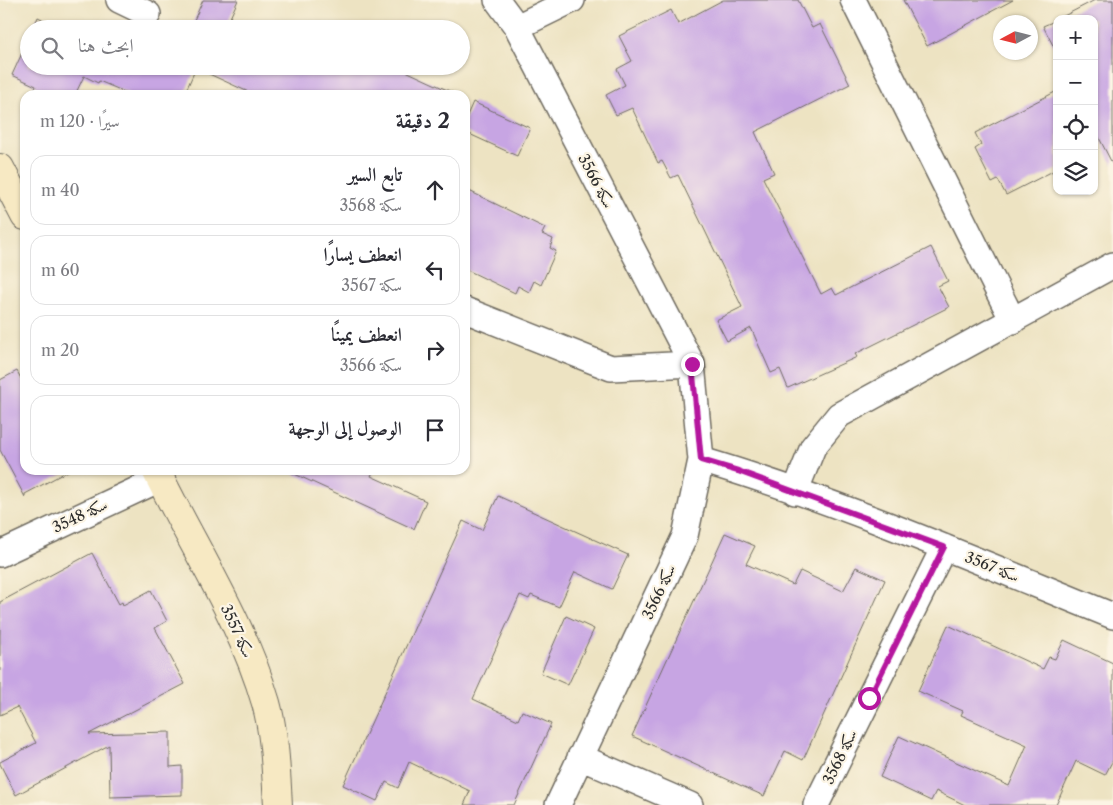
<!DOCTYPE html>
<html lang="ar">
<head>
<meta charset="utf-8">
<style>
  body { margin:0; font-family:"Libre Caslon Text",Amiri,serif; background:#f7f7f7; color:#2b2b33; direction:rtl }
  .controls { position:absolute; right:15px; top:15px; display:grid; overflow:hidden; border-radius:10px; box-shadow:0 1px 4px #0004 }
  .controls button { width:45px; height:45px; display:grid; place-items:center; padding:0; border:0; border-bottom:1px solid #e1e1e2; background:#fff; color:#2b2b33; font:25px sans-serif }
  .compass { position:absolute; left:993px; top:15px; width:45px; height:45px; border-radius:50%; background:#fff; box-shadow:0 1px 4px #0004; rotate:263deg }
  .stop { position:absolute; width:15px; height:15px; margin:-11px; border:4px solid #b5179e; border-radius:50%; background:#fff }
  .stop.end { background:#b5179e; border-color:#fff; box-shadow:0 1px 5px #0008 }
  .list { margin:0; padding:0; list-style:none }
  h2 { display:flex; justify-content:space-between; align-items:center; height:65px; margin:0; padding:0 20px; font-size:21px }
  h2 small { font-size:16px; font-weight:400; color:#7c7c81 }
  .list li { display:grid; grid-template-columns:32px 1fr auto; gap:15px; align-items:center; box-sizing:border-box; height:70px; margin:0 10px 10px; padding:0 10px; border:1px solid #e1e1e2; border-radius:15px }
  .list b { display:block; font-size:19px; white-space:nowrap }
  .list p { margin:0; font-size:16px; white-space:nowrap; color:#7c7c81 }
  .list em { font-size:16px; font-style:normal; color:#7c7c81 }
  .icon { flex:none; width:28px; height:28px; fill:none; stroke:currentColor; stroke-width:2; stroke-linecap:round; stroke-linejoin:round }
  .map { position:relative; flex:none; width:1113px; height:805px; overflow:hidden; direction:ltr }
  .search { position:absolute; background:#fff; box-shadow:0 1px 4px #0004; left:20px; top:20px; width:450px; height:55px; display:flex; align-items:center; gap:12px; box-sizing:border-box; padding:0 18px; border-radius:28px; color:#7c7c81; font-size:19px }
  .panel { position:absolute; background:#fff; box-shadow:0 1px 4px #0004; left:20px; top:90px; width:450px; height:385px; border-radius:15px; direction:rtl }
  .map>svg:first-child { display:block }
  .building { fill:#c7a5e3 }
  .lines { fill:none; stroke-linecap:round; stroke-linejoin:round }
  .street-casing { stroke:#6f6b60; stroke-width:28 }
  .secondary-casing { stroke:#6f6b60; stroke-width:30 }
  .street { stroke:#fff; stroke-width:25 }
  .secondary { stroke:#f7e9c3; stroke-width:28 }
  .route { stroke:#b5179e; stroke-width:6 }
  .labels { text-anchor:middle; stroke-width:4.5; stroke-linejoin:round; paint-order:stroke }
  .street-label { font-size:15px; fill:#2b2b2b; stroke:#fcf5e5 }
</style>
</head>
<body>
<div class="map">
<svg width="1113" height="805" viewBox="0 0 1113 805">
  <rect width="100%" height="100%" fill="#fcf5e5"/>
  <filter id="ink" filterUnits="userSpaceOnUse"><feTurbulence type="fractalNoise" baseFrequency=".02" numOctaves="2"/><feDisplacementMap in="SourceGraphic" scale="10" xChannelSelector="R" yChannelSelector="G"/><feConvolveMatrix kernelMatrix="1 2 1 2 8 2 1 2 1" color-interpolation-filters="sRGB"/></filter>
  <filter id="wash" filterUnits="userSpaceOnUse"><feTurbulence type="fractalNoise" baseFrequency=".0096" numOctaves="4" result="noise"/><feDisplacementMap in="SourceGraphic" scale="20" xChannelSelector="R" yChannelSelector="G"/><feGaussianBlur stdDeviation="1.12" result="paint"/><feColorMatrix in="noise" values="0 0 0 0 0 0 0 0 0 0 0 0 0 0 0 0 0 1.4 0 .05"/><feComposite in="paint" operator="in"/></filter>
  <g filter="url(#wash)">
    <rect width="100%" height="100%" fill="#ede3c2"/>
    <g id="blocks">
      <path class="building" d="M203,0H238L225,29H190Z
        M723,0H798L812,28L820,24L850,84L755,132L774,173L763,178L821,294L832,288L836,295L931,247L948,281L938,286L949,307L855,354L857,357L788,388L780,369L771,373L751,328L727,341L716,320L742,307L678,175L671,178L662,161L658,163L632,108L616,115L606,95L625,85L617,69L632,61L619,36L671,10L678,24Z
        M903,0H1013L927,46Z
        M1095,0H1113V165L1094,128V19H1058Z
        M38,17L63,29H33Z
        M1057,20V53L1043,26Z
        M29,38V66H395L458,95H255L196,68L184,95H132L99,81L98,83L84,76L75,95H32L36,86L12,75Z
        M1057,91V169L1006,195L998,180L992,183L975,149L981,145L975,133Z
        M473,102L530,128L517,156L465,132V120Z
        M465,189L545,228L542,234L553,239L550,248L556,251L541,285L534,281L529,292L518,286L515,293L465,269Z
        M17,371L25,386V470H70L25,494V497L0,450V380Z
        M286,470H374L371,476L426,501L414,529Z
        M498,496L628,555L612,589L575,572L559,607L531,595L529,599L520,595L473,699L518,720L522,711L551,724L514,805H464L470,791L409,762L398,788L386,782L377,801L343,785L463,521L482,530Z
        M725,533L755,546L746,564L793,585L800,571L843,591L856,567L885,580L803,760L785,751L764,796L632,736Z
        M92,553L119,604L122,602L123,605L151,590L167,621L155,628L185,684L89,734L170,732V767L182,766V795L110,797L109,745L16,795L0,764V762L36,743L17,707L0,715V602Z
        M566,616L594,629L568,685L541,673Z
        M948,625L1043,669L1049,657L1055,659L1064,640L1113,663V760L1105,775L1076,761L1056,805H965L936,791L931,801L880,777L899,736L1009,786L1027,745L961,715L963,711L918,691Z"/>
    </g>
  </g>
  <g filter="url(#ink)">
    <use href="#blocks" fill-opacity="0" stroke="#6f6b60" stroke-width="1"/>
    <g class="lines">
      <g class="street-casing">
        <path id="street" d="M119,0L148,14
          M497,0L517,27L692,364L701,460L685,536L558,805
          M853,0L1013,321
          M517,27L572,0
          M465,310L611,368L692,364
          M701,460C842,502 977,561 1113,616
          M795,492L813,447L839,415L1113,265
          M0,554L160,479
          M580,757L690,805
          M816,805L944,547"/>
      </g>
      <g class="secondary-casing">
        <path id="secondary" d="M0,168L25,216
          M156,470C193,547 242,620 266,703C275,735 276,772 278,805"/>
      </g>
      <use href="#street" class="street"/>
      <use href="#secondary" class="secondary"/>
    </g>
  </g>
  <g class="lines" filter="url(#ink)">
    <path class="route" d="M692,364L701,460L738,471L944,547L869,698"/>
  </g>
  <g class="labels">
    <g class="street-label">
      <text transform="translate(596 181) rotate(62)" y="5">سكة 3566</text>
      <text transform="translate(80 516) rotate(-25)" y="5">سكة 3548</text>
      <text transform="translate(992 567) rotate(22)" y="5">سكة 3567</text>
      <text transform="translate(659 592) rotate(-65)" y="5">سكة 3566</text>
      <text transform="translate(237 631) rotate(65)" y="5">سكة 3557</text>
      <text transform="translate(840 757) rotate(-64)" y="5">سكة 3568</text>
    </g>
  </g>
</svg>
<div class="controls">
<button>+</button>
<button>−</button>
<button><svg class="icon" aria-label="locate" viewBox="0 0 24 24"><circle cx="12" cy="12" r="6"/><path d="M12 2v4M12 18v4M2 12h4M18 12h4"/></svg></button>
<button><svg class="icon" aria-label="layers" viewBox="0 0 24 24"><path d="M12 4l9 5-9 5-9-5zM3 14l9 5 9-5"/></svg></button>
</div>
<svg class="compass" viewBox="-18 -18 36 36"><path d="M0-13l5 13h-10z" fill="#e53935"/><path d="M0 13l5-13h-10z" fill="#7c7c81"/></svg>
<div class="stop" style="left:869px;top:698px"></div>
<div class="stop end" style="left:692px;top:364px"></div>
<div class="search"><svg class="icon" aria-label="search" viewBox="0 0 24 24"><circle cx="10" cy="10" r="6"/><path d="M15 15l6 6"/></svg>ابحث هنا</div>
<section class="panel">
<h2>2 دقيقة<small>سيرًا · 120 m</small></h2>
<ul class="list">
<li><svg class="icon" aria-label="ahead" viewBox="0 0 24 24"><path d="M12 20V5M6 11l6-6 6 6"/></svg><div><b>تابع السير</b><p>سكة 3568</p></div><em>40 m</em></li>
<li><svg class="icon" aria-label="left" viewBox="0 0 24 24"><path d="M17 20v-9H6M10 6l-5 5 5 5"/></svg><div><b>انعطف يسارًا</b><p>سكة 3567</p></div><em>60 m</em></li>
<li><svg class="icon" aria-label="right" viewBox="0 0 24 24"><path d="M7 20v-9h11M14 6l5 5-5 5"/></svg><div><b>انعطف يمينًا</b><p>سكة 3566</p></div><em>20 m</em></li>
<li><svg class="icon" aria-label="arrive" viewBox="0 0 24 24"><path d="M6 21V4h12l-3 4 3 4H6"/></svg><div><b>الوصول إلى الوجهة</b></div></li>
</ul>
</section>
</div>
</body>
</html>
